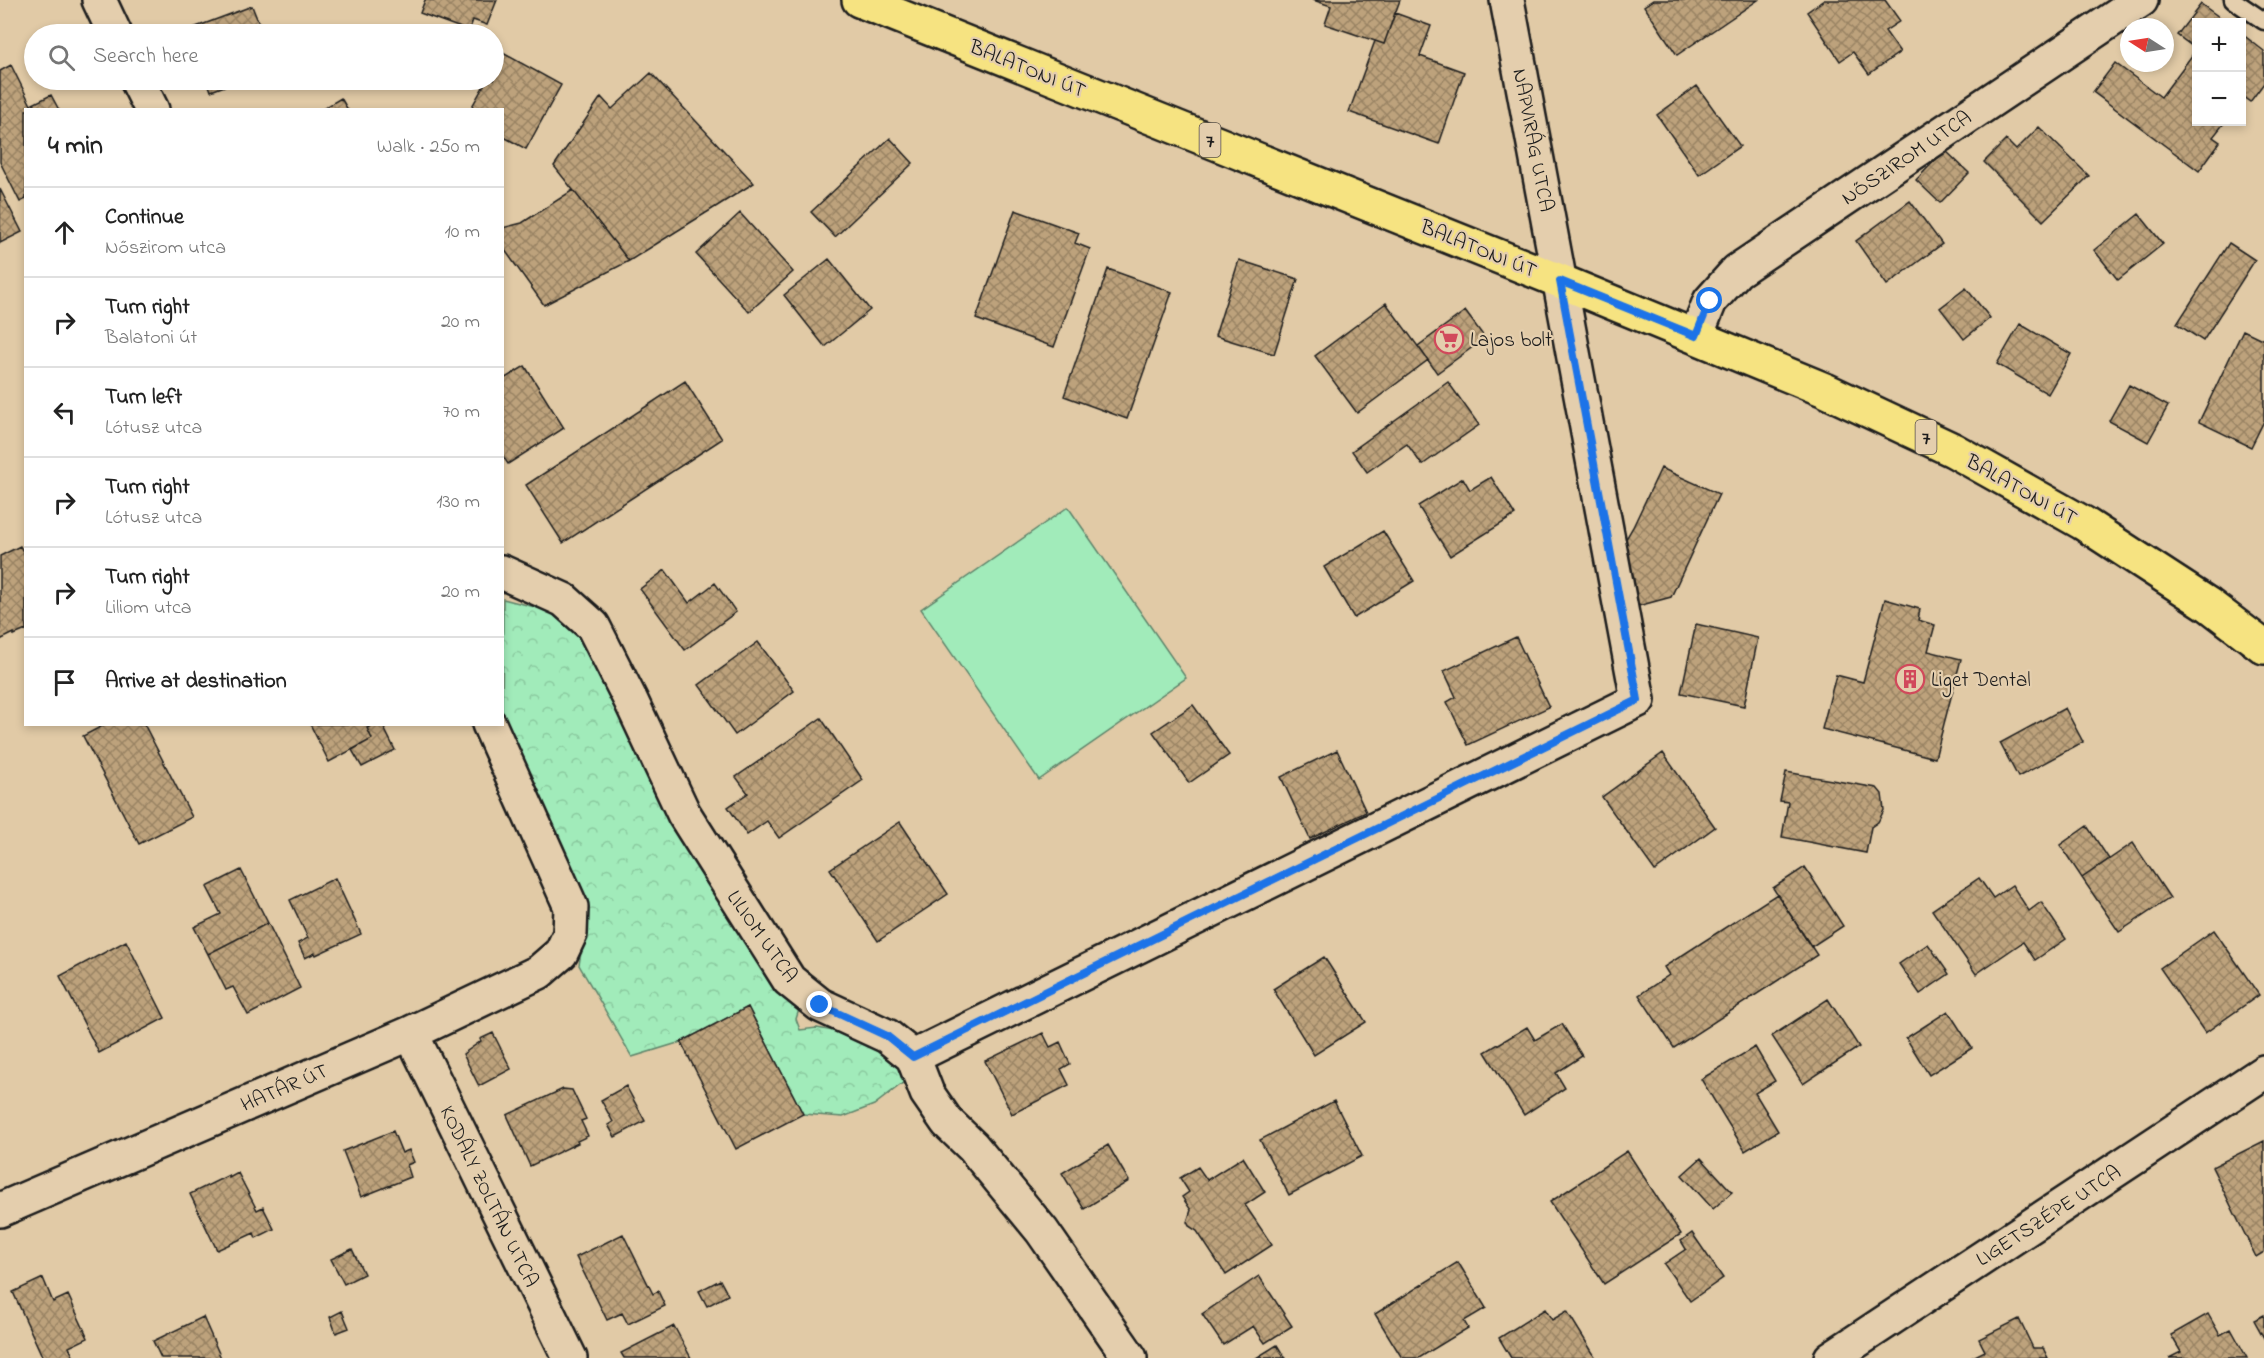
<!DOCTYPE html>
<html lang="en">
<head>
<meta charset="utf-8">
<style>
  body { margin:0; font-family:"Indie Flower",sans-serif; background:#f2f2f2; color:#222 }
  .controls { position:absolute; right:18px; top:18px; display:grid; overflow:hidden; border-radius:0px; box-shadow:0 3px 9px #0003 }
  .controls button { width:54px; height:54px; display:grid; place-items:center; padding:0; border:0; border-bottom:2px solid #e0e0e0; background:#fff; color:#222; font:30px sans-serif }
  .compass { position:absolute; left:2120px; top:18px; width:54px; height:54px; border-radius:50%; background:#fff; box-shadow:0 3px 9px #0003; rotate:282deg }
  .stop { position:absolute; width:18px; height:18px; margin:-14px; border:4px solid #1a73e8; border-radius:50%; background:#fff }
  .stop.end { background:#1a73e8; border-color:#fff; box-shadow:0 2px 6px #0008 }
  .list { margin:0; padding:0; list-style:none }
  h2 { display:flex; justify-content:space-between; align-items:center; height:78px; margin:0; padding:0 24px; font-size:26px }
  h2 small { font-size:20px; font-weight:400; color:#767676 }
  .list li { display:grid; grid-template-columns:39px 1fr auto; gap:18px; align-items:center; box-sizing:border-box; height:90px; padding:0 24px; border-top:2px solid #e0e0e0 }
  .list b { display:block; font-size:22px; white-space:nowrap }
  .list p { margin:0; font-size:20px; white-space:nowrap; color:#767676 }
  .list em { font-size:20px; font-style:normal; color:#767676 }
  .icon { flex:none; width:33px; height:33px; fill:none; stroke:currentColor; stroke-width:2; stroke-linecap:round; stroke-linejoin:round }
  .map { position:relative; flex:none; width:2264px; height:1358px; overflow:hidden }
  .search { position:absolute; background:#fff; box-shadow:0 3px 9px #0003; left:24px; top:24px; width:480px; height:66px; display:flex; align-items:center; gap:15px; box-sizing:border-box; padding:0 21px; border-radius:33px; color:#767676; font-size:22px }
  .panel { position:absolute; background:#fff; box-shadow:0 3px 9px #0003; left:24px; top:108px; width:480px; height:618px; border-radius:0px }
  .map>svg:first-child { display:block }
  .grass { fill:#a1ebba; stroke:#5e846b; stroke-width:1.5 }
  .forest { fill:url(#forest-crowns); stroke:#5e846b; stroke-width:1.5 }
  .building { fill:url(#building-cross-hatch); stroke:#1c1c1c; stroke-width:1.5 }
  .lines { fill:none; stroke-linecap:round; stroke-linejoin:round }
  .lane-casing { stroke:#1c1c1c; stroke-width:21 }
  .street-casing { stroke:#1c1c1c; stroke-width:38 }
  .primary-casing { stroke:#1c1c1c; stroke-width:38 }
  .lane { stroke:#e4cead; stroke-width:16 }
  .street { stroke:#e4cead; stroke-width:33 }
  .primary { stroke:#f6e381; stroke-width:33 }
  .route { stroke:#1a73e8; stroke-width:8 }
  .labels { text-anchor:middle; stroke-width:4.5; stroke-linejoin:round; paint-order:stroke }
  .shield { fill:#e4cead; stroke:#585148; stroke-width:1.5 }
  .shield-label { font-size:20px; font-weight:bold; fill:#1c1c1c }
  .street-label { font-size:21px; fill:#1c1c1c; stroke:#e4cead }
  .poi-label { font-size:21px; fill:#1c1c1c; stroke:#e4cead; text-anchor:start }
</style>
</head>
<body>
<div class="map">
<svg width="2264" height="1358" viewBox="0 0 2264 1358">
  <defs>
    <pattern id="forest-crowns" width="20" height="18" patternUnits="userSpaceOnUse" patternTransform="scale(1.5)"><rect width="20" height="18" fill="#a1ebba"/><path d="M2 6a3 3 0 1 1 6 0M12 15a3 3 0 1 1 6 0" fill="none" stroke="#8ac99f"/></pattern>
    <pattern id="building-cross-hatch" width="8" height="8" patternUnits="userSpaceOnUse" patternTransform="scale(1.5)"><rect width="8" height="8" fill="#bda27b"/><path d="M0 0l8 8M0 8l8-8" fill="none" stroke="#998364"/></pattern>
  </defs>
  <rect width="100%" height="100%" fill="#e1caa6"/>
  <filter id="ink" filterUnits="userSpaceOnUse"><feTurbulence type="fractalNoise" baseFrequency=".0167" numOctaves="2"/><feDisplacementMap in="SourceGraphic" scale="12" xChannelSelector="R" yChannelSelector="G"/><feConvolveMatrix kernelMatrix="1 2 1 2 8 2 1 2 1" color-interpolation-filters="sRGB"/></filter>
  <g filter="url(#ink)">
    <path class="grass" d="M1068,507L1186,678L1039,780L921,609Z"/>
    <path class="forest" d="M503,599L551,611L593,626L802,1000L796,1019L800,1030L817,1028L873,1038L908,1064L904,1082L874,1105L843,1117L803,1114L748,1007L681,1042L632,1057L579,965L585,929L502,724Z"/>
    <path class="building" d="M425,0H497L487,25L473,20L469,31L420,13Z
      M1313,0H1400L1384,44L1325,24L1331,6Z
      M1653,0H1758L1677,55L1644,6Z
      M1824,0H1885L1900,21L1885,31L1900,52L1869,74L1853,52L1840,61L1807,12Z
      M2201,4L2226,22H2196V49L2177,35Z
      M252,6L263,34H190L188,30Z
      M1395,13L1431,26L1420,56L1464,72L1439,144L1349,112L1375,41L1384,44Z
      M2242,34L2264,51V83L2250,102L2243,97L2242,99Z
      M2196,50V122H2225L2213,137L2220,142L2199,171L2093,92L2115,63L2161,97Z
      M501,52L561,85L526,149L502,136V110H470L487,80H494V67Z
      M11,65L31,105L51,95L59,110H26V199L20,202L0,162V71Z
      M651,73L754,183L629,261L554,166L601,97L612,109Z
      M207,80H241L211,91Z
      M1697,86L1740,146L1699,175L1657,115Z
      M341,98L348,110H321Z
      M2039,127L2089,176L2043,221L1984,162L2006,140L2016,150Z
      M890,138L913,163L835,237L811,212Z
      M1945,150L1969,173L1940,203L1916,180Z
      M0,189L22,232L0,243Z
      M573,190L629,261L544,305L502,246V228L522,223Z
      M1910,201L1942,244L1887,285L1856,241Z
      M1015,210L1079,233L1075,243L1090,249L1054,347L976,319Z
      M740,213L793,272L749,312L696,254Z
      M2139,214L2163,244L2118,280L2094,250Z
      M2229,243L2255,260L2203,341L2177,324Z
      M829,259L870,310L825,347L784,295Z
      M1239,260L1298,279L1274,354L1215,336Z
      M1108,269L1172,292L1127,419L1064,396Z
      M1966,288L1990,318L1964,339L1940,308Z
      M1386,303L1428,360L1357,413L1315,356Z
      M1465,311L1485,338L1437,373L1418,346Z
      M2020,324L2071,354L2048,394L1997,364Z
      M2243,330L2264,340V421L2251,447L2199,422Z
      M525,366L564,428L508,464L502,455V380Z
      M685,381L722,439L563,543L526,485Z
      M1448,382L1479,425L1422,465L1407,444L1367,472L1352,451Z
      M2129,385L2168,406L2148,442L2109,421Z
      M1661,468L1719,494L1671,597L1638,606L1623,544L1633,527Z
      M1491,477L1515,515L1450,556L1418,506L1463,478L1470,490Z
      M1383,531L1414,581L1354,618L1324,567Z
      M20,546L26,557V630L14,635V633L0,640V556Z
      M665,570L689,603L715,583L736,612L685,650L640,589Z
      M1885,599L1920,609L1918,620L1935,625L1928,651L1961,659L1935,758L1822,729L1836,675L1863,682Z
      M1696,624L1758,638L1744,706L1681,693Z
      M1516,637L1549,707L1468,745L1447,702L1456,697L1444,671Z
      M758,642L794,691L735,735L699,685Z
      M1193,705L1229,755L1189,783L1153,732Z
      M2065,708L2083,742L2018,777L2000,743Z
      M821,718L863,780L779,838L767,821L747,835L728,807L748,793L736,777Z
      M106,724H144L192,817L139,844L83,736Z
      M310,724H374L367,728L372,739L329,762Z
      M374,724H382L395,750L362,767L352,750L372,739L367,728Z
      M1337,750L1366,812L1310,839L1281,777Z
      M1663,753L1715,827L1655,871L1602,797Z
      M1786,772L1877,788L1882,794L1884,810L1878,822L1871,827L1866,853L1782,837L1788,802L1780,801Z
      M900,822L948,894L878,941L830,869Z
      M2087,826L2109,859L2082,878L2060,845Z
      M2133,843L2170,898L2119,932L2082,878Z
      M1805,867L1843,926L1811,947L1773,888Z
      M241,870L268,923L208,954L194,927L221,914L207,887Z
      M335,878L361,934L316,955L315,953L305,958L298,943L308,938L290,900Z
      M1979,878L1993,898L2012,885L2029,911L2041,902L2066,939L2035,960L2023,942L1976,974L1932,910Z
      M1777,894L1817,955L1674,1048L1639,995L1669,975L1664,967Z
      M268,923L300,988L248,1015L233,987L226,990L208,954Z
      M2214,930L2259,995L2205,1033L2160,968Z
      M126,941L165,1018L99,1053L60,976Z
      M1928,944L1949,974L1920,994L1899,964Z
      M1324,957L1366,1022L1314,1055L1273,989Z
      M1828,999L1859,1047L1803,1084L1772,1036Z
      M748,1007L803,1114L736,1149L681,1042Z
      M1948,1011L1972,1048L1929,1075L1906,1038Z
      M1562,1024L1582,1056L1556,1073L1565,1088L1524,1115L1485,1052L1527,1027L1535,1040Z
      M493,1033L511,1069L479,1086L463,1054L481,1041L480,1039Z
      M1043,1033L1050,1047L1060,1042L1070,1064L1061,1069L1069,1085L1012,1114L985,1061Z
      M1755,1047L1775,1081L1755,1093L1778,1131L1745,1151L1701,1079Z
      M626,1086L645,1121L615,1137L608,1125L613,1122L601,1100Z
      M563,1089L572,1090L586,1119L581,1121L588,1136L577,1141L578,1143L530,1166L507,1115Z
      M1334,1101L1362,1156L1289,1195L1260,1140Z
      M393,1131L402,1153L409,1150L414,1162L407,1165L411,1177L361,1197L343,1151Z
      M2264,1141V1252L2256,1257L2212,1167Z
      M1108,1145L1129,1181L1084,1209L1062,1173Z
      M1627,1151L1681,1234L1604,1284L1550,1202Z
      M1243,1157L1265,1192L1245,1205L1272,1245L1226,1275L1197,1231L1189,1226L1187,1222L1191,1210L1182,1197L1189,1192L1180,1178L1198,1167L1207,1180Z
      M1701,1158L1732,1192L1713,1209L1682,1175Z
      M238,1173L257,1210L263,1207L274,1229L256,1238L254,1233L217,1250L190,1194L229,1175V1178Z
      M1692,1233L1723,1278L1690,1301L1664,1264L1686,1249L1681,1241Z
      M623,1234L653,1294L658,1291L665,1306L628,1324L622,1313L607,1320L576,1257Z
      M352,1249L364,1274L344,1284L331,1259Z
      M1458,1262L1486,1308L1464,1321L1468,1328L1419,1358H1402L1375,1314Z
      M1259,1276L1292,1326L1265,1343L1253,1326L1223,1345L1202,1314Z
      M43,1278L53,1302L68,1295L88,1338L69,1347L74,1358H43L13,1292Z
      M720,1280L728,1295L707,1306L699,1291Z
      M1545,1309L1552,1320L1567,1311L1596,1358H1511L1499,1338Z
      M342,1311L349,1328L336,1333L330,1317Z
      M2208,1314L2220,1335L2231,1329L2247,1358H2169L2181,1352L2171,1335Z
      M2264,1315V1338L2254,1320Z
      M203,1317L221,1358H161L153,1341Z
      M2019,1319L2033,1348H2043L2048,1358H1971L1985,1351L1979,1339Z
      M674,1326L691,1358H624L621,1353Z
      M1277,1345L1285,1358H1256Z"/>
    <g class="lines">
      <g class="lane-casing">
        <path id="lane" d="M2233,0L2264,21"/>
      </g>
      <g class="street-casing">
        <path id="street" d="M99,0L115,34
          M137,80L152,110
          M1696,336L1710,301L1737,271L2141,0
          M502,572L564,600L593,626L631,701L684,814L789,980L820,1005L887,1036L913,1057L927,1093L947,1122L973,1147L1042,1231L1130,1358
          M411,1033L570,1358
          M913,1057L1638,700L1507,0
          M0,1210L411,1033L539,972L561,953L570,934L571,907L489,724
          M1831,1358L2264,1072"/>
      </g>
      <g class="primary-casing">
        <path id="primary" d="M859,0L1560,281L1825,390L1953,450L2083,523L2209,605L2264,647"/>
      </g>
      <use href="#lane" class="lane"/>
      <use href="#street" class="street"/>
      <use href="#primary" class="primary"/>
    </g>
  </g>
  <g class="lines" filter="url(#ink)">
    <path class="route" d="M820,1005L887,1036L913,1057L1638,700L1560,281L1696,336L1710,301"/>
  </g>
  <defs>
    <g id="supermarket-ring" transform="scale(1.5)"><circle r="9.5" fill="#e4cead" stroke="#d1495b" stroke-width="1.5"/><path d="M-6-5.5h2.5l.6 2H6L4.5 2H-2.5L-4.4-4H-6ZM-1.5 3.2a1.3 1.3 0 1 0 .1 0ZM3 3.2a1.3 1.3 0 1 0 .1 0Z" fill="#d1495b"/></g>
    <g id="building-ring" transform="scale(1.5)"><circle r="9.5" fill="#e4cead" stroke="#d1495b" stroke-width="1.5"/><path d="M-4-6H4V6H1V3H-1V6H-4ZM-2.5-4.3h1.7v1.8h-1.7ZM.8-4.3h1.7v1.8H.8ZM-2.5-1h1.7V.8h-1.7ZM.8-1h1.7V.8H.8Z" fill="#d1495b"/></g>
  </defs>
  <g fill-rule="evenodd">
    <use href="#supermarket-ring" x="1449" y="339"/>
    <use href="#building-ring" x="1910" y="679"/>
  </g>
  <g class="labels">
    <g class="shield">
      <rect x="1199.5" y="123" width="21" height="34" rx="4.5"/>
      <rect x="1915.5" y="420" width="21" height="34" rx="4.5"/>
    </g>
    <g class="shield-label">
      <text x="1210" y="147">7</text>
      <text x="1926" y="444">7</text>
    </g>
    <g class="street-label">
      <text transform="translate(1028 68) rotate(22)" y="7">BALATONI ÚT</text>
      <text transform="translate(1534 140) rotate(79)" y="7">NAPVIRÁG UTCA</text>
      <text transform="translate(1906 157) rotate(-34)" y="7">NŐSZIROM UTCA</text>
      <text transform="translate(1479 248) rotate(22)" y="7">BALATONI ÚT</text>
      <text transform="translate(2022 489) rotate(29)" y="7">BALATONI ÚT</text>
      <text transform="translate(763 936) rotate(55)" y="7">LILIOM UTCA</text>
      <text transform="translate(284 1087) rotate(-23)" y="7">HATÁR ÚT</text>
      <text transform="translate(490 1196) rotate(64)" y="7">KODÁLY ZOLTÁN UTCA</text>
      <text transform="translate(2048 1215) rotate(-33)" y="7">LIGETSZÉPE UTCA</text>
    </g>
    <g class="poi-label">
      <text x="1470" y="346">Lajos bolt</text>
      <text x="1931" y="686">Liget Dental</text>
    </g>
  </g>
</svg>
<div class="controls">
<button>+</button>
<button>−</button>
</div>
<svg class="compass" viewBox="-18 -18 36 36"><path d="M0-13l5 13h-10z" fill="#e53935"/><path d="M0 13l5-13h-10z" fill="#767676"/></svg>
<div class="stop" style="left:1710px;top:301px"></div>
<div class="stop end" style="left:820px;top:1005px"></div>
<div class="search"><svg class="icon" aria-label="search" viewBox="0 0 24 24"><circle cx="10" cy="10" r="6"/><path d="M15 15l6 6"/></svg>Search here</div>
<section class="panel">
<h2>4 min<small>Walk · 250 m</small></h2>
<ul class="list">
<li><svg class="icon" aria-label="ahead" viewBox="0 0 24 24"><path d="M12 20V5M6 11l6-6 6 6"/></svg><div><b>Continue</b><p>Nőszirom utca</p></div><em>10 m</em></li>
<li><svg class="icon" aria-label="right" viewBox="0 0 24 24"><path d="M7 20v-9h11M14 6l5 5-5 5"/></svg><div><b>Turn right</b><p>Balatoni út</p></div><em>20 m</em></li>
<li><svg class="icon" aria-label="left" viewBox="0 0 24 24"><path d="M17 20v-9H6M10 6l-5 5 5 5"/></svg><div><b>Turn left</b><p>Lótusz utca</p></div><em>70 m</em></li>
<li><svg class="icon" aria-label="right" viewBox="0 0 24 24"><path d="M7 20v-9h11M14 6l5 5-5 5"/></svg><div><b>Turn right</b><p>Lótusz utca</p></div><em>130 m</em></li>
<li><svg class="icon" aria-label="right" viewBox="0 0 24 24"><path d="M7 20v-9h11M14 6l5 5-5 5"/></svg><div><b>Turn right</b><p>Liliom utca</p></div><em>20 m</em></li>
<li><svg class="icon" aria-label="arrive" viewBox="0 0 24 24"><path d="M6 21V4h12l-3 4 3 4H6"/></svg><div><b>Arrive at destination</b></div></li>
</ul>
</section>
</div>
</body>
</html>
